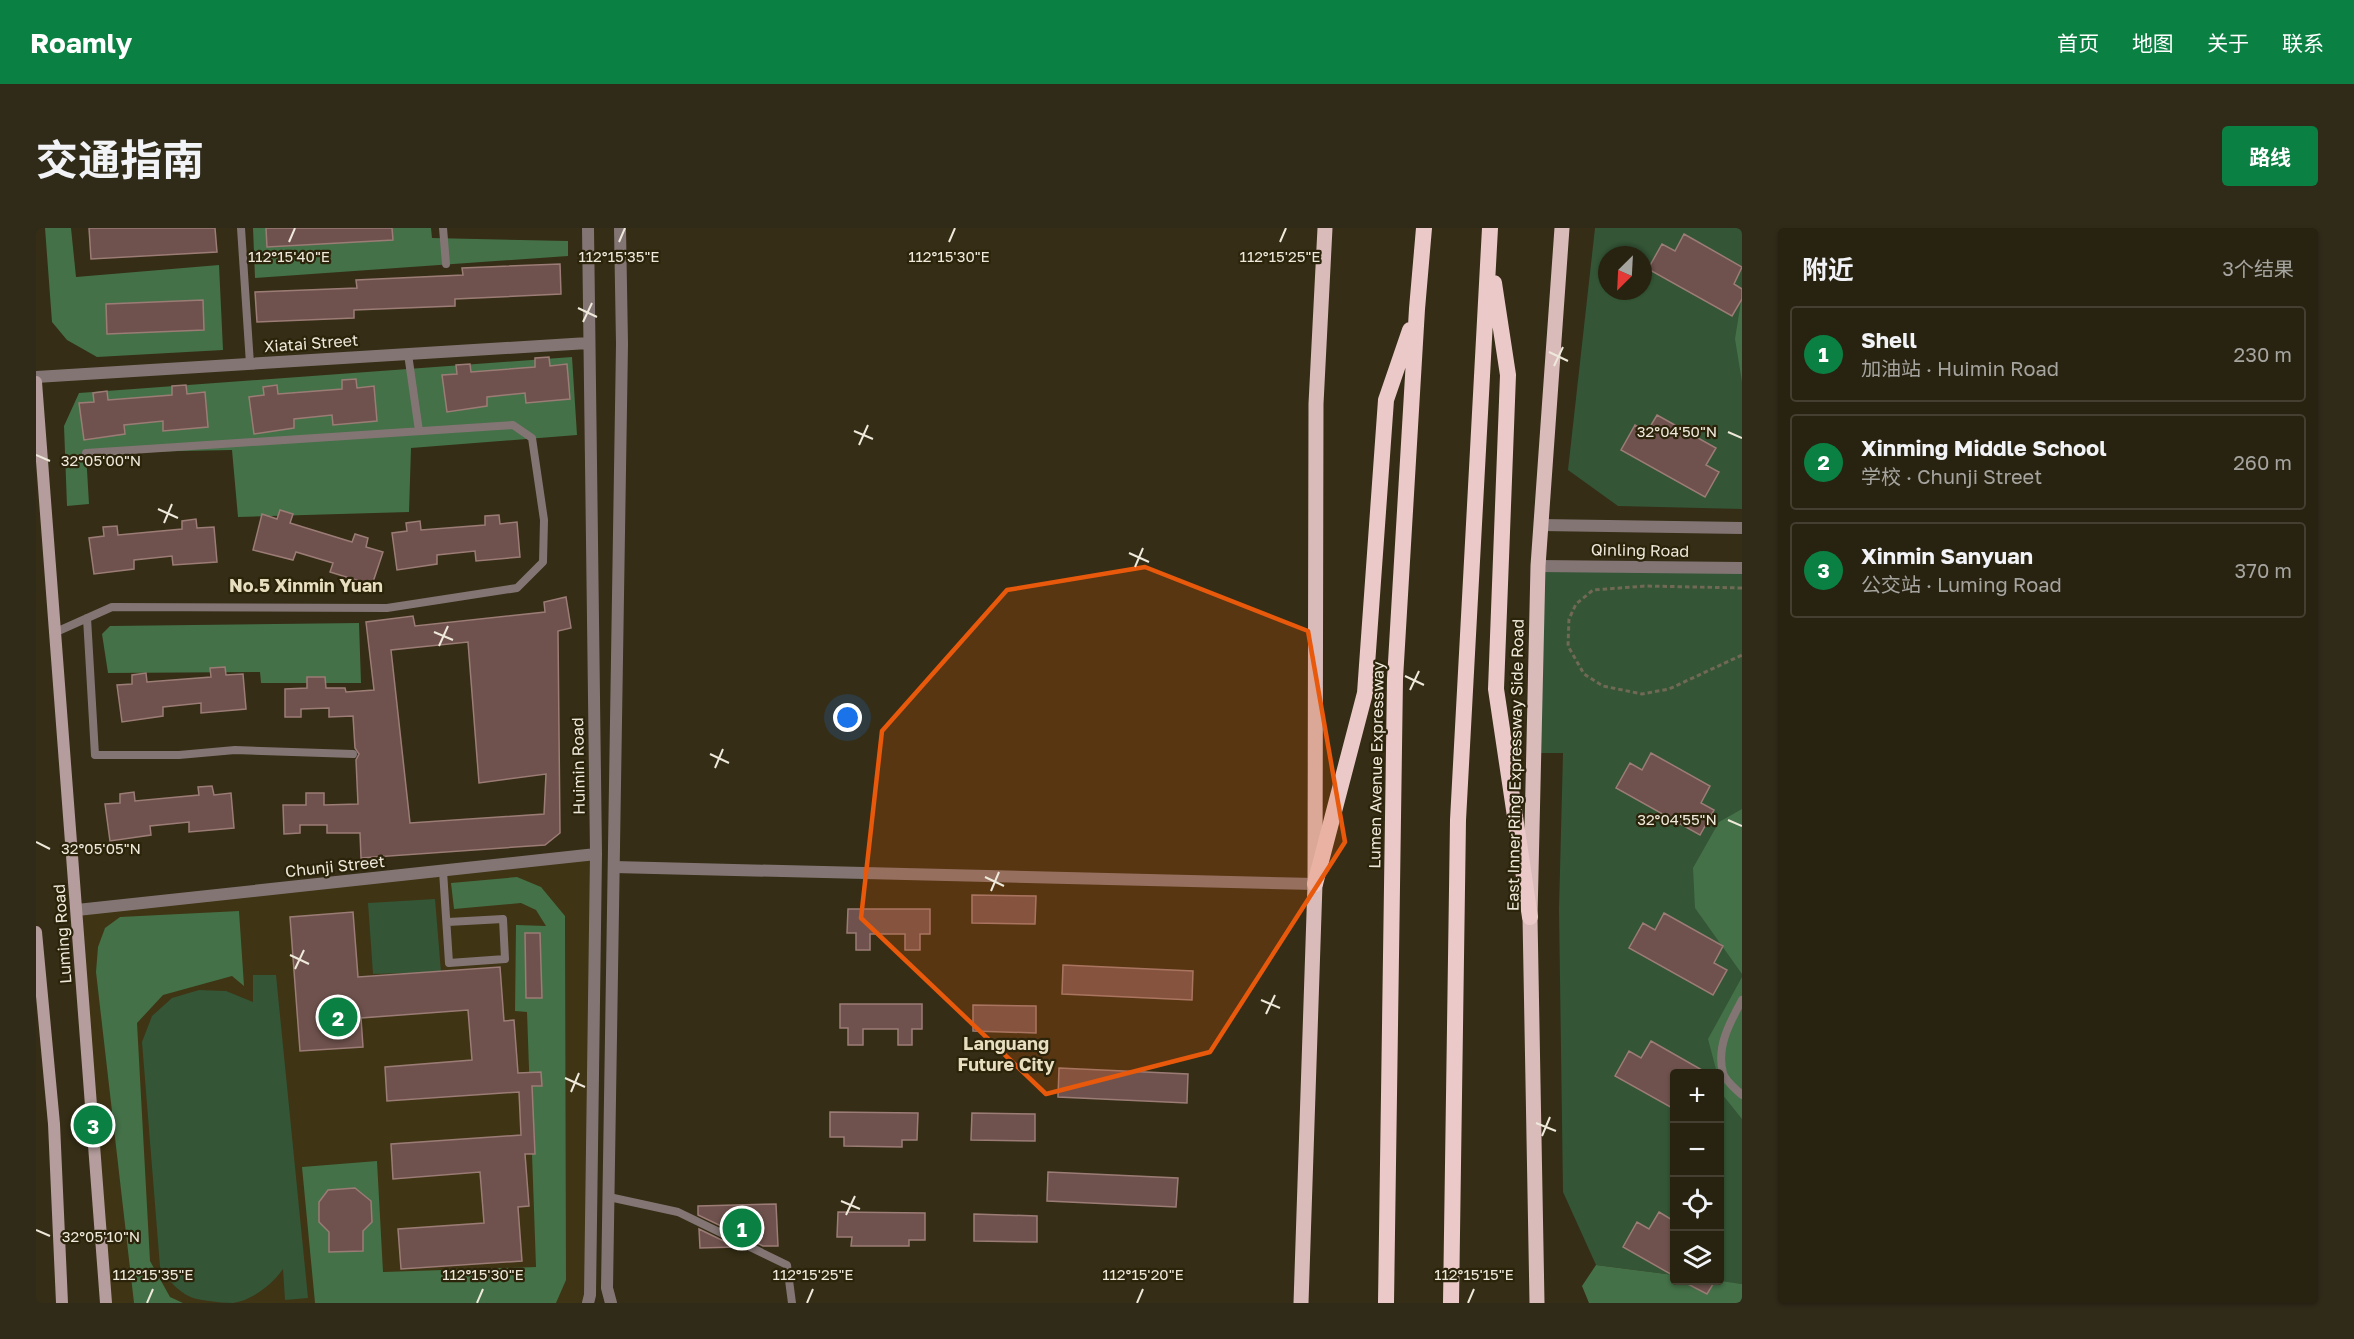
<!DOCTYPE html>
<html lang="zh">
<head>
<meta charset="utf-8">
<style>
  body { margin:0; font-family:"Golos Text","Noto Sans SC",sans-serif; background:#302a19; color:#f1f3f6 }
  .controls { position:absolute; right:18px; bottom:18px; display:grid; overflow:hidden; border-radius:6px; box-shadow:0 2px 4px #0004 }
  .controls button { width:54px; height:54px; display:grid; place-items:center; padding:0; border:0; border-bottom:2px solid #443f30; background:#282210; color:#f1f3f6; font:30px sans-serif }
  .compass { position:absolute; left:1562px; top:18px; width:54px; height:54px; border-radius:50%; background:#282210; box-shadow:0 2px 4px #0004; rotate:204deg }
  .you { position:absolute; left:812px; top:490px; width:21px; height:21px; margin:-15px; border:4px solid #fff; border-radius:50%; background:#1a73e8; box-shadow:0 0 0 9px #1a73e833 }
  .badge { display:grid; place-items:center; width:39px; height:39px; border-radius:50%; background:#0b8043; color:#fff; font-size:20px; font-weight:700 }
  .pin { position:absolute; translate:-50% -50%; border:3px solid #fff; box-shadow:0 2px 6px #0006 }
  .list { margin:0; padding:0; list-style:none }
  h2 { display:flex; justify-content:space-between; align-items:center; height:78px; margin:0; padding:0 24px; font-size:26px }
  h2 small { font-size:20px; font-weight:400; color:#a5a49f }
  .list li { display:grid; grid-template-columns:39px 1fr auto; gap:18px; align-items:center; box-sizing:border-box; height:96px; margin:0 12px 12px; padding:0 12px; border:2px solid #443f30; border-radius:6px }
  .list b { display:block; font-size:22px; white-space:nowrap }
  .list p { margin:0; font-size:20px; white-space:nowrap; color:#a5a49f }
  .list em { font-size:20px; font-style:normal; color:#a5a49f }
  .icon { flex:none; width:33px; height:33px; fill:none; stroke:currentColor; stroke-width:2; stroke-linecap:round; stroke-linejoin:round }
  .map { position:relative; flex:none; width:1706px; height:1075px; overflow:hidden; border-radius:6px }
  header { display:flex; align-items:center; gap:36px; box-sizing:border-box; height:84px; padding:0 30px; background:#0b8043; color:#fff }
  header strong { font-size:28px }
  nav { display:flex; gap:33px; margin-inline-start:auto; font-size:21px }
  .intro { display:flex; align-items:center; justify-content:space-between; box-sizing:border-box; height:144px; padding:0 36px }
  h1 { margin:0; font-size:42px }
  .button { padding:15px 27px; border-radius:6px; background:#0b8043; color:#fff; font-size:21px; font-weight:700 }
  main { display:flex; gap:36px; padding:0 36px }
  aside { flex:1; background:#282210; border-radius:6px; box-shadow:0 2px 4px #0004 }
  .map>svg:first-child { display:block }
  .built { fill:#3f3414 }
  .green { fill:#345536; fill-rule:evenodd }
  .forest { fill:#447147 }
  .building { fill:#6f524d; stroke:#9c7c76; stroke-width:1.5; fill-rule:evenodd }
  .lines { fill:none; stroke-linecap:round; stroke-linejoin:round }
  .path { stroke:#706954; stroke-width:3; stroke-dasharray:4.5 3; stroke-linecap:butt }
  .service { stroke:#837574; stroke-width:8 }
  .minor { stroke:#837574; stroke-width:12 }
  .tertiary { stroke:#837574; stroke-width:12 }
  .secondary { stroke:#b49d9c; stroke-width:12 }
  .primary { stroke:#d9bbba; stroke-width:15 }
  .trunk { stroke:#eac9c8; stroke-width:16 }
  .marked { fill:#e8590c; fill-opacity:0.2; stroke:#e8590c; stroke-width:4.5; stroke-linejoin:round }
  .ticks { fill:none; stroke:#eee9db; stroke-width:2 }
  .labels { text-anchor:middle; stroke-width:4.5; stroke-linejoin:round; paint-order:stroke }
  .street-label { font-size:16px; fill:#eee9db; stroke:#2b230a }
  .neighbourhood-label { font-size:18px; font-weight:bold; fill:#e7ddbf; stroke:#2b230a }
  .ticks-label { font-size:15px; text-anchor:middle; fill:#eee9db; stroke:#2b230a; stroke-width:4.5; stroke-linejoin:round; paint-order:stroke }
</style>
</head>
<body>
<header>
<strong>Roamly</strong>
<nav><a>首页</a><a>地图</a><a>关于</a><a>联系</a></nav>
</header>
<div class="intro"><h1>交通指南</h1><a class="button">路线</a></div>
<main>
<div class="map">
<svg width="1706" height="1075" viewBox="0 0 1706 1075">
  <rect width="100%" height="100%" fill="#352d15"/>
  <path class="built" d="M560,626L548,1075H70L41,682Z"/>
  <path class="green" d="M1559,0H1706V281L1582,278L1532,242ZM1571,27H1607V63H1571Z
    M1502,338L1706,340V1056L1677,1053L1684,1052V846H1638V1047L1560,1037L1527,964L1523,681L1527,525H1498Z
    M399,671L405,744L337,746L332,675Z
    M217,747H240L272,1070L249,1072L247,1041C236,1057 216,1072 197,1075C189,1075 181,1074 173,1073C164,1072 153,1070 146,1064C137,1058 131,1049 124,1039L106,814L116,788L136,770L163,762L190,763L217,774Z"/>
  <path class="forest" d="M9,0H35L40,49L183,37L187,122L61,129L31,112L16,94Z
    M217,0H395L396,10L532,13V28L219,50Z
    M1706,67V154L1699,111Z
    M536,129L541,207L375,220L373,284L202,289L196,222L50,225L53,276L31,278L28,198L43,165Z
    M323,395L325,455H225L224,444L72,445L66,406L74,398Z
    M1706,581V746L1659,680L1657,640L1683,594Z
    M481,649L505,659L529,688L530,1052L520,1075H279L266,939L341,933L347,1044L500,1039L491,784L479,783L480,697L510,698L500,682L485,675L418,681L415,655Z
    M203,683L208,758L196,748L127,767L101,795L114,1033L134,1069L147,1075H98L60,744L62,719L69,700L84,689Z
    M1706,749V891L1686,866L1684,846L1681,845L1672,811Z
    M1560,1037L1638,1047V1052H1677L1706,1056V1075H1553L1546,1058Z"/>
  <path class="building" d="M53,0H179L181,24L55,31Z
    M230,0H356L357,12L231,19Z
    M1648,6L1706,39L1698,56L1706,61V71L1696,88L1612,41L1626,16L1639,23Z
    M524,36L525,66L419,71V78L318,82V90L221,94L219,64L321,60L320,52L427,47L426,40Z
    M167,72L168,102L71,106L70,76Z
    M513,129L514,138L531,136L534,171L490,175L489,165L451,169V178L411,184L406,147L421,146L420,137L434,136L435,144L499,139V130Z
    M320,151L321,160L338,158L341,193L297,197L296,187L258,191V200L218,206L213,169L228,167L227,159L241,157L242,166L306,161V152Z
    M150,157L151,166L169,164L172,199L127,203V193L88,197L89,206L48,212L43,175L58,174L57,165L71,163L72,172L136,167V158Z
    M1621,187L1680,220L1670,237L1683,244L1669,269L1585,222L1599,197L1611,204Z
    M244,282L257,286L254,295L316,314L319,306L332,310L330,319L347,324L336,357L294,344L297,335L260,324L257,332L217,322L226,286L241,291Z
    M463,287L464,296L481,294L484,329L440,333L439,323L401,327V336L361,342L356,305L371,303L370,295L384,293L385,302L449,297V288Z
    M160,291L161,300L178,299L181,334L137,337L136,328L98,332V341L58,346L53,310L68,308L67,299L81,298L82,307L146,301V293Z
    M530,369L535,400L522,403L524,605L509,617L325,630L324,605H291V597H264V605L248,606L247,577H270V565H288V577L322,576L320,532L323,526L319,520L317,488L293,489V480L265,481V489H249V461L271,460V449H289L290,460H309L310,464L338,462L330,394L377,388L379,398L509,384L508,374ZM432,414L443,555L510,546L508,586L374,595L355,422Z
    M189,439L190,447L207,446L210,481L165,485V475L127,479V488L86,494L81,457L96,456V447L110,445L111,454L175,449L174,440Z
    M1615,525L1674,558L1665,575L1678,582L1664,607L1580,560L1594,535L1606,542Z
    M176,558L178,567L195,565L198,600L153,604V594L114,598L115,607L74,613L69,576L84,575V566L98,564L99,573L163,567L162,559Z
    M936,667L1000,668L999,696L936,695Z
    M812,681H894V706H884V722H869V706H834V722H820V705H811Z
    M317,684L322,749L464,739L468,793L478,792L482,845L505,844L506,858H496L499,926H489L493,978L482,979L486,1033L365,1041L362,1001L448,995L444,944L357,951L355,916L485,907L483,864L351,873L349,839L436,832L432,782L325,790L327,819L264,823L254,689Z
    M1628,685L1687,718L1678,735L1691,742L1677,767L1593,720L1607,695L1619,702Z
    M489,705H504L506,770H490Z
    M1027,737L1157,743L1156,772L1026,766Z
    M804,776H886V801H876V817H862V801H827V817H812V800H804Z
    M937,777L1000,778V805L937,803Z
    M1615,813L1673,846H1638V881L1579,848L1593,823L1605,830Z
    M1023,840L1152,846L1151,875L1022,869Z
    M794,884L882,885L881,912H866V919L808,918V909H794Z
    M936,885L999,886V913L935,912Z
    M1012,944L1142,950L1140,979L1011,973Z
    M319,960L335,973L336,994L327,1003V1023L293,1024V1004L283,994V974L292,962Z
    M740,976L742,1018H727L662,987V978Z
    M802,984L889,985V1012H873V1018H815L816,1009H801Z
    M1623,984L1638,993V1048L1587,1019L1601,994L1613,1001Z
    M938,986L1001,988V1014L938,1013Z
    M663,1001L700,1019L664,1020Z
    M1646,1053H1679L1671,1066Z"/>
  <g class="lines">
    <path class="path" d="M1706,360L1610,358L1557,362L1540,376L1533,391L1532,418L1548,446L1567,458L1606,466L1633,461L1706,427"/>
    <path class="service" d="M205,0L214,136
      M407,0L410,36
      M372,126L383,203
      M51,390L59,527H143L199,522L317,526
      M20,404L76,379L351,380L481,360L507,334L508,292L496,210L477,197L50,225
      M407,643L413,735L469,731L467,691L412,694
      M1706,772C1694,794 1680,819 1687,845C1689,853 1700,861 1706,867
      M573,969L642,984L751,1037L756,1075"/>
    <path class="minor" d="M578,639L1279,656"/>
    <path class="tertiary" d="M0,149L552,115
      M1505,297L1706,300
      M1502,338L1706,340
      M41,682L560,626
      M552,1075L554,1067L560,626L552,0
      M575,1075L571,1060L586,116L584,0"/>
    <path class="secondary" d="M0,154L70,1075
      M0,704L18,896L26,1075"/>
    <path class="primary" d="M1265,1075L1279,656L1280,176L1289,0
      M1501,1075L1494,689L1502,338L1526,0"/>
    <path class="trunk" d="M1458,55L1472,147L1460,461L1494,689
      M1279,656L1329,465L1350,172L1374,102
      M1350,1075L1359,451L1381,81L1388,0
      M1415,1075L1422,592L1454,0"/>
  </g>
  <path class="marked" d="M1109,339L1272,403L1309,614L1174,824L1010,866L825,690L846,503L971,362Z"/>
  <path class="ticks" d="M253,14L259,0M583,14L589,0M913,14L919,0M1244,14L1250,0M542,80L561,89M547,94L556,75M1513,124L1532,133M1518,138L1527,119M818,203L837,211M1692,204L1706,210M823,217L832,197M0,227L14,233M122,281L142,290M128,295L136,276M1093,325L1113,334M1099,339L1107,320M398,404L417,412M403,418L412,398M1369,448L1388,457M1374,462L1383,443M674,526L693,535M679,540L687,521M1692,592L1706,598M0,614L14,621M949,649L968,658M955,663L963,644M254,727L273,736M259,741L268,722M1225,772L1244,780M1230,786L1239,767M529,850L549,859M535,864L543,845M1500,895L1520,903M1506,908L1514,889M805,973L824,981M810,987L819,968M0,1002L14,1008M111,1075L117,1061M441,1075L447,1061M771,1075L777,1061M1101,1075L1107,1061M1432,1075L1438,1061"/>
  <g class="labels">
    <g class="street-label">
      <text transform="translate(275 115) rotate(-4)" y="6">Xiatai Street</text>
      <text transform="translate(1604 322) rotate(1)" y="6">Qinling Road</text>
      <text transform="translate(1340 537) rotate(-89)" y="6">Lumen Avenue Expressway</text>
      <text transform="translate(1479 537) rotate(-89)" y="6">East Inner Ring Expressway Side Road</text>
      <text transform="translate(542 538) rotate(-91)" y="6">Huimin Road</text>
      <text transform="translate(299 638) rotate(-6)" y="6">Chunji Street</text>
      <text transform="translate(26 706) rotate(-94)" y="6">Luming Road</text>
    </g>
    <g class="neighbourhood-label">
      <text x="270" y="364">No.5 Xinmin Yuan</text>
      <text x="970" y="822">Languang<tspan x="970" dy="21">Future City</tspan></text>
    </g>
  </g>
  <g class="ticks-label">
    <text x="253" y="34">112°15'40"E</text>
    <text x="583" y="34">112°15'35"E</text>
    <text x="913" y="34">112°15'30"E</text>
    <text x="1244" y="34">112°15'25"E</text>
    <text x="1641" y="209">32°04'50"N</text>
    <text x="65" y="238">32°05'00"N</text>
    <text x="1641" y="597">32°04'55"N</text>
    <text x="65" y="626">32°05'05"N</text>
    <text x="65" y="1014">32°05'10"N</text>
    <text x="117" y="1052">112°15'35"E</text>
    <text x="447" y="1052">112°15'30"E</text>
    <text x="777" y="1052">112°15'25"E</text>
    <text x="1107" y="1052">112°15'20"E</text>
    <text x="1438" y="1052">112°15'15"E</text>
  </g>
</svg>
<div class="controls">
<button>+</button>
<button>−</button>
<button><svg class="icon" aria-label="locate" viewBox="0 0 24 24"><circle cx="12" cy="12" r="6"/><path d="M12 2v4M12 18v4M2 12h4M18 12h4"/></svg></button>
<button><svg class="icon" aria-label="layers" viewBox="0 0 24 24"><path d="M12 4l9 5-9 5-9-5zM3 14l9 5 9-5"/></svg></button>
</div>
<svg class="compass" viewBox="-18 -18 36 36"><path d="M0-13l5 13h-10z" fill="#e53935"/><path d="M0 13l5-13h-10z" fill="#a5a49f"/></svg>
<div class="you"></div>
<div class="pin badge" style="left:706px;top:1000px">1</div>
<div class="pin badge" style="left:302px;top:789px">2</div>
<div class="pin badge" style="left:57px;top:897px">3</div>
</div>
<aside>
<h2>附近<small>3个结果</small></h2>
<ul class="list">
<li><span class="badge">1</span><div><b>Shell</b><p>加油站 · Huimin Road</p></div><em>230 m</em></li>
<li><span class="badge">2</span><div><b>Xinming Middle School</b><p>学校 · Chunji Street</p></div><em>260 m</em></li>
<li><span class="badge">3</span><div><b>Xinmin Sanyuan</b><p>公交站 · Luming Road</p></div><em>370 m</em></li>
</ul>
</aside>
</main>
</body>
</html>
